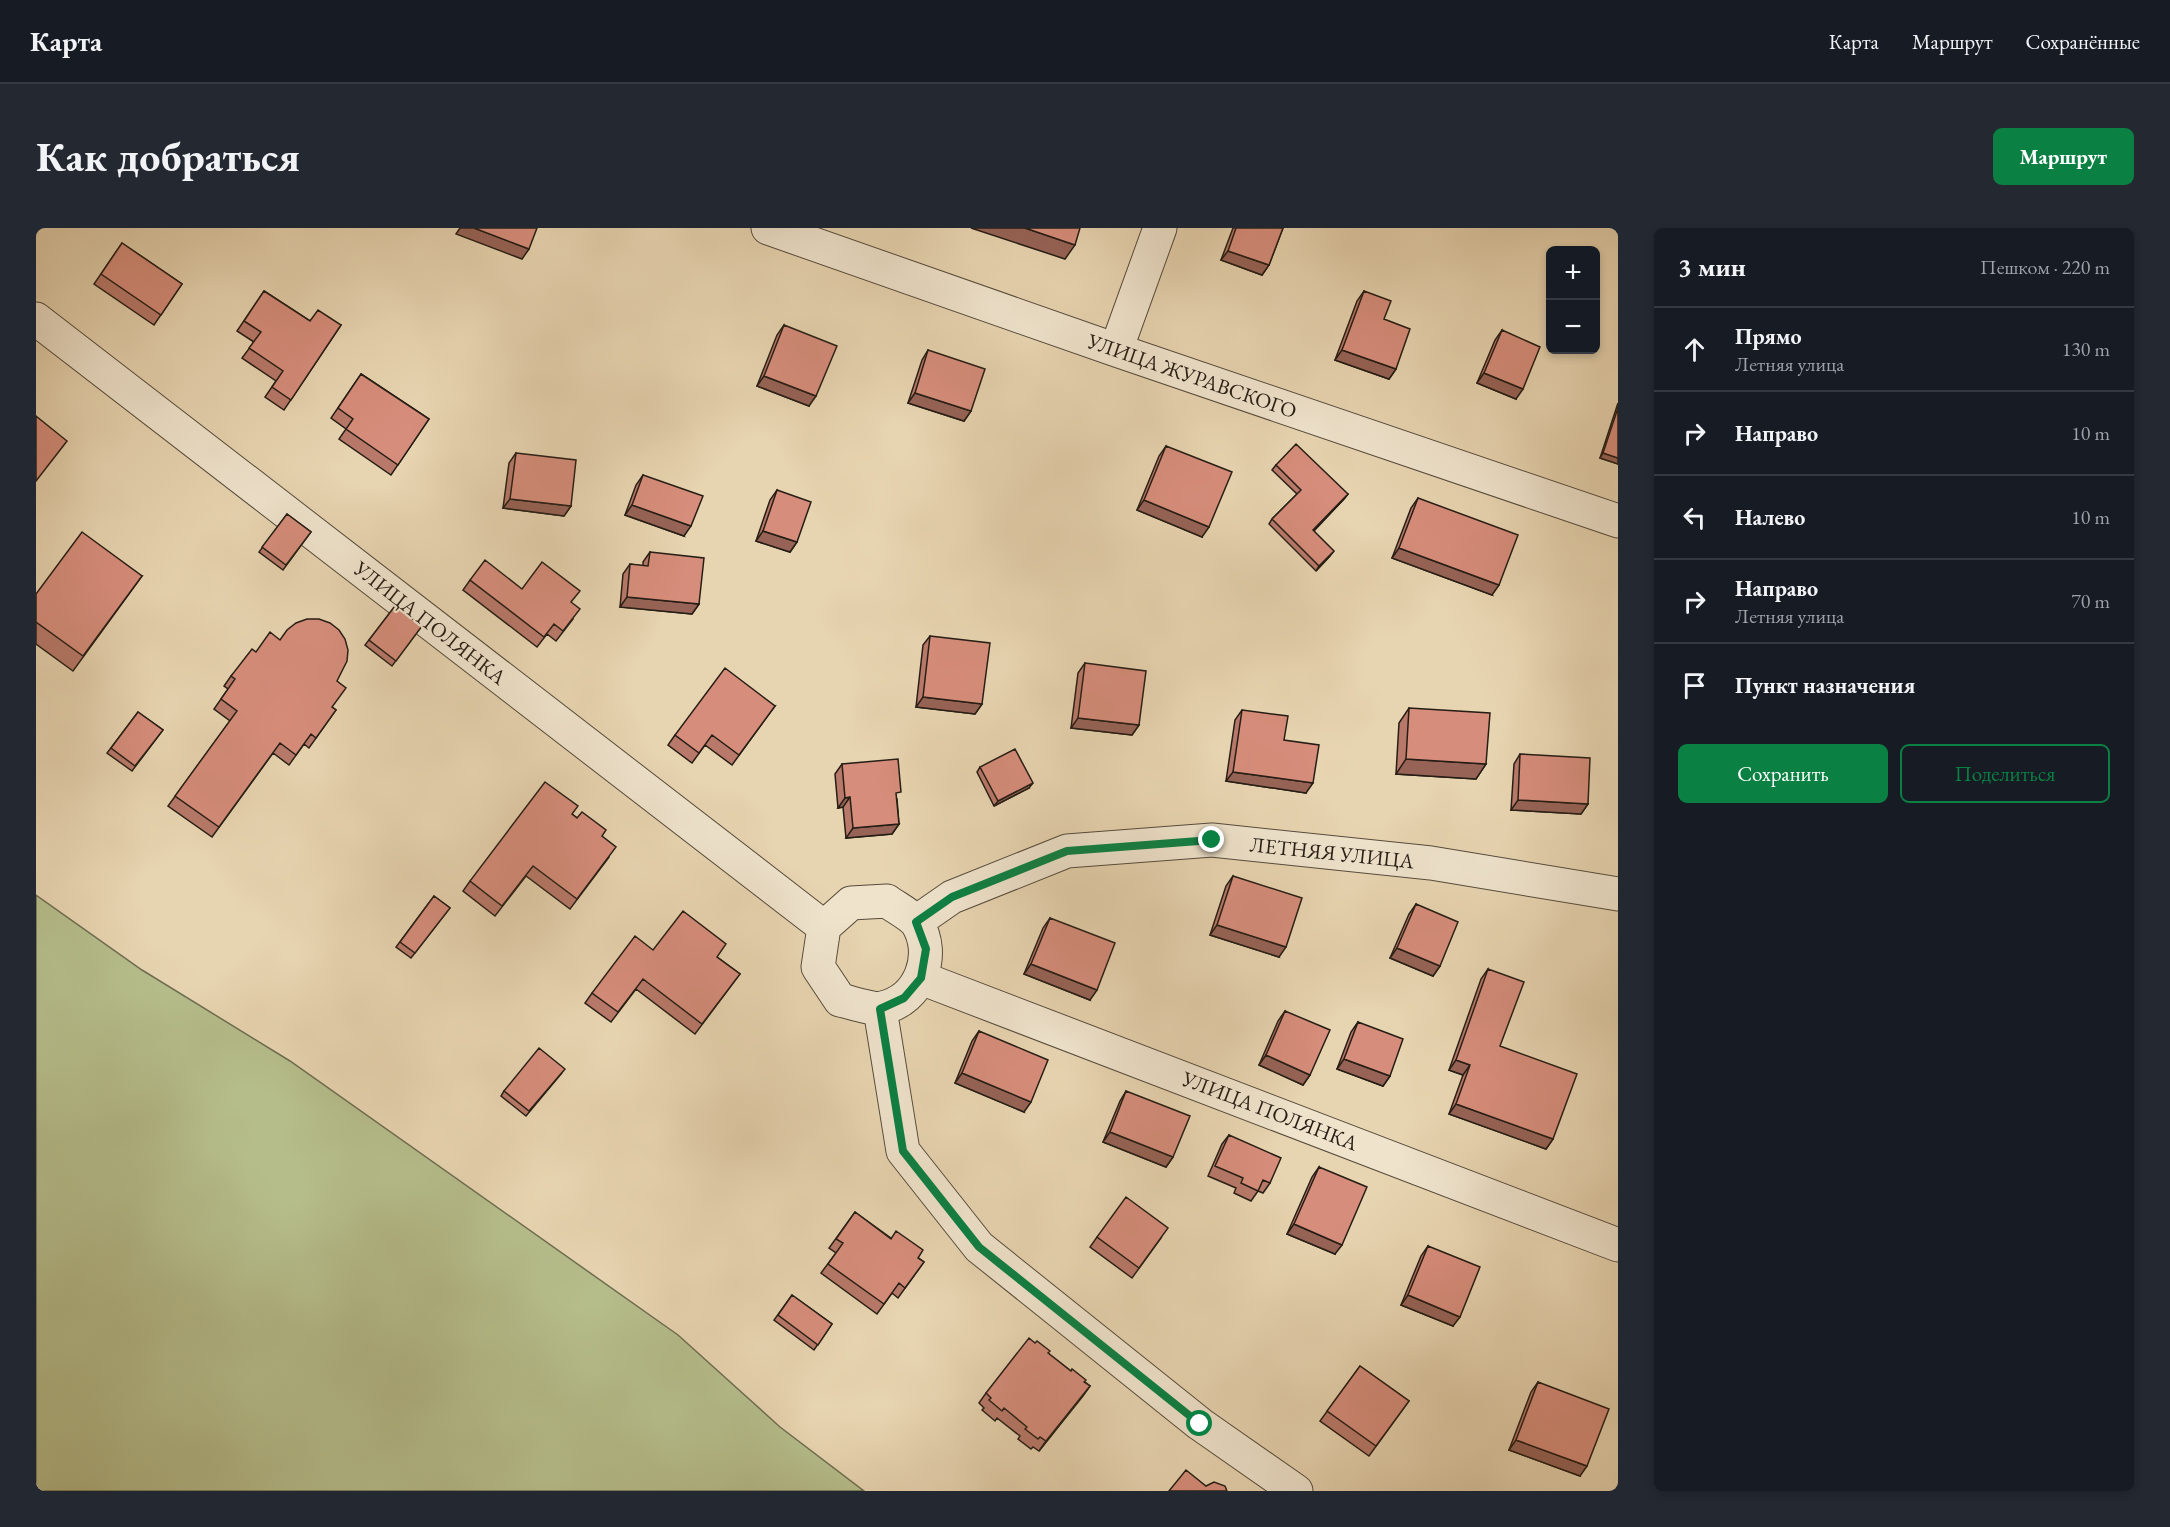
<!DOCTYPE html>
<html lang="ru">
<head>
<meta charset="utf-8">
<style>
  body { margin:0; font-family:"EB Garamond",serif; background:#242831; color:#f1f3f6 }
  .controls { position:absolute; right:18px; top:18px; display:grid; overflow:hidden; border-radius:9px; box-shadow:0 3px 9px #0003 }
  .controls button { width:54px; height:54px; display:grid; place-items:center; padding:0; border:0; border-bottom:2px solid #363941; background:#171b24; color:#f1f3f6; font:30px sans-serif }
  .stop { position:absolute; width:18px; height:18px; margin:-14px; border:4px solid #0b8043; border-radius:50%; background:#fff }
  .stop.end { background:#0b8043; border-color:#fff; box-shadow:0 2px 6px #0008 }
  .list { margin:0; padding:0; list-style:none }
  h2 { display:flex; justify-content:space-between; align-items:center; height:78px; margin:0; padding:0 24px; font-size:26px }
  h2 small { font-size:20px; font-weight:400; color:#9ea1a6 }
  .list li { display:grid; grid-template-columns:39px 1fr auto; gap:18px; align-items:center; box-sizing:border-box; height:84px; padding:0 24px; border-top:2px solid #363941 }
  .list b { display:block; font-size:22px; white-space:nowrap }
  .list p { margin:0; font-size:20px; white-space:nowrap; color:#9ea1a6 }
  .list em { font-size:20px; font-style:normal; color:#9ea1a6 }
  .actions { display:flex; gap:12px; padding:18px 24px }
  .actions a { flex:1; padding:14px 0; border:2px solid #0b8043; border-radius:9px; text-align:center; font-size:21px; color:#0b8043 }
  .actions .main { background:#0b8043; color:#fff }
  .icon { flex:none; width:33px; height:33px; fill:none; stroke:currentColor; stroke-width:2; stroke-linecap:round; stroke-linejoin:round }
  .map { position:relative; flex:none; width:1582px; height:1263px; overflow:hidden; border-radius:9px }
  header { display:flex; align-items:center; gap:36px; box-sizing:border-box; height:84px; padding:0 30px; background:#171b24; border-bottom:2px solid #363941 }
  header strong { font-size:28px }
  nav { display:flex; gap:33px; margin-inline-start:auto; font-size:21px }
  .intro { display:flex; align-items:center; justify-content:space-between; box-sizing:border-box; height:144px; padding:0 36px }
  h1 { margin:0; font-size:42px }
  .button { padding:15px 27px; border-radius:9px; background:#0b8043; color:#fff; font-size:21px; font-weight:700 }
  main { display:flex; gap:36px; padding:0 36px }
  aside { flex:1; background:#171b24; border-radius:9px; box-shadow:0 3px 9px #0003 }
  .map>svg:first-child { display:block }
  .green { fill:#b5bd8b; stroke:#6e6d50; stroke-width:1.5 }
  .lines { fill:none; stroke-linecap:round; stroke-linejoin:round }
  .minor-casing { stroke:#564b3c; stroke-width:35 }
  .minor { stroke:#efe3cc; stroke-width:33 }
  .wall { fill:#b8796a; stroke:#261d15; stroke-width:1.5 }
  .shaded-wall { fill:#966356; stroke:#261d15; stroke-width:1.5 }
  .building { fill:#d68d7b; stroke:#261d15; stroke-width:1.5 }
  .route { stroke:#0b8043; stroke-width:8 }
  .labels { text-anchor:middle; stroke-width:4.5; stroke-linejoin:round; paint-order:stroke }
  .street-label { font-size:21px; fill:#261d15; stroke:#efe3cc }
</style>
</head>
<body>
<header>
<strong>Карта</strong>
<nav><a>Карта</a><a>Маршрут</a><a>Сохранённые</a></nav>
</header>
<div class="intro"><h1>Как добраться</h1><a class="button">Маршрут</a></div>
<main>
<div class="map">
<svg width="1582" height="1263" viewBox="0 0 1582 1263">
  <rect width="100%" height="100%" fill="#e7d4b0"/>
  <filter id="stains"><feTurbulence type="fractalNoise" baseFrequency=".00333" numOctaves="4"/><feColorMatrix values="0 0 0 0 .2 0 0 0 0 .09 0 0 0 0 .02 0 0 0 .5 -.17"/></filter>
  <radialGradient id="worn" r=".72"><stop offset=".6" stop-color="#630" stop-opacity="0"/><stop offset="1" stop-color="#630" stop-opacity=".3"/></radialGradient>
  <path class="green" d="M0,667L106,742L254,833L642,1107L744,1199L828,1263H0Z"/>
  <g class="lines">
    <g class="minor-casing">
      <path id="minor" d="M732,0L1080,122L1582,293
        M0,91L788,699
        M1080,122L1124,0
        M851,673C859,679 875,687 881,695C901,727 884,772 846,780C837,782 814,774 804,772L782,739L788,699L815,675Z
        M880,694L916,669L1031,623L1176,612L1395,635L1582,666
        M885,750L1582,1017
        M844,781L867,923L943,1019L1164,1196L1260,1263"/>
    </g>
    <use href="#minor" class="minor"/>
  </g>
  <path class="wall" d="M1197,0H1247L1233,37L1226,47L1185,32Z
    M86,15L146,56L118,97L58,56Z
    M228,63L274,93L305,97L248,182L229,169L240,153L206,130L218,114L201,103Z
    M1328,63L1348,91L1360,141L1353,151L1299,132L1321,73Z
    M748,97L773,178L721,158L741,107Z
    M1466,102L1480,171L1441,155L1459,112Z
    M892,122L935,183L928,193L872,175L886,132Z
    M325,146L393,191L355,247L303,211L310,201L295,190Z
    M1582,175V236L1564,230Z
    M1130,218L1166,309L1101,282L1123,228Z
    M480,225L535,278L528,288L467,280L473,235Z
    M1240,237L1312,266L1308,271L1278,303L1294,328L1280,343L1233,296L1236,291L1261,266L1236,242Z
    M607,247L648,308L589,287L600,257Z
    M741,262L761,314L754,324L720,313L734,272Z
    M1382,270L1456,367L1356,330L1375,280Z
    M251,286L275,304L247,342L223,324Z
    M614,324L663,376L656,386L584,379L587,346L594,336L607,338V334Z
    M106,348L37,443L0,416V366Z
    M434,352L486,361L535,374L537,391L520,413L511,406L501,419L427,362Z
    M359,378L386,398L356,438L329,417Z
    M894,408L946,476L939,486L880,479L887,417Z
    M220,424L301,453L296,479L300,482L273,520L268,516L253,537L237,525L176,609L132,578L194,493L178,481L192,461L188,458L195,448Z
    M1049,435L1103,497L1096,507L1035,500L1042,445Z
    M739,478L696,537L669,517L656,535L632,517L639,507Z
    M1373,480L1450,536L1440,551L1360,546L1363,495Z
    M1206,482L1248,512L1270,565L1190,553L1199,492Z
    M102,484L127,502L96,543L71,525Z
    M1484,526L1552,576L1545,586L1475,582L1478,536Z
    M806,536L861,571L863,596L856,606L810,610L807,579L802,580L799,546Z
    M944,539L993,560L958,578L941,544Z
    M536,586L566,608L573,629L534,681L490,648L459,688L427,663L434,653Z
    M1197,648L1243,729L1174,707L1190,658Z
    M398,668L414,680L375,730L360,719Z
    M1380,676L1404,738L1397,748L1354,730L1373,686Z
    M1014,690L1054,772L988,746L1007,700Z
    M617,722L681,729L704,746L659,806L600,761L575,794L549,775L556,765Z
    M1452,741L1464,818L1517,911L1510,921L1413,886L1427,847L1413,842L1445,751Z
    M1249,783L1274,847L1267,857L1223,837L1242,793Z
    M1322,794L1354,848L1347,858L1301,841L1315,804Z
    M943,803L988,884L919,855L936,813Z
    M525,846L490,888L465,868L468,863Z
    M1090,863L1137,929L1130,939L1067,914L1084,873Z
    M1193,907L1234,955L1227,965L1222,963L1215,973L1198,965L1200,960L1172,948L1186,916Z
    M1283,939L1299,1026L1251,1006L1276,949Z
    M819,984L888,1034L862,1070L856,1065L841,1086L785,1045L800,1025L793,1020Z
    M1061,1009L1125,1010L1096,1050L1054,1019Z
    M1392,1018L1417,1098L1365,1077L1385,1028Z
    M756,1067L796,1096L778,1122L738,1092Z
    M1012,1125L1054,1158L1003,1223L997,1219L995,1221L982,1211L984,1208L961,1190L959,1193L946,1182L948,1180L943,1175L950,1165Z
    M1324,1138L1373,1173L1333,1228L1284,1193Z
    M1502,1154L1544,1248L1473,1222L1495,1164Z"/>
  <path class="shaded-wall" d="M424,0H438L493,21L486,31L420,6Z
    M935,0H989L1039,17L1029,31Z
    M1192,23L1233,37L1226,47L1185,32Z
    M1306,122L1360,141L1353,151L1299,132Z
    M1448,145L1487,161L1480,171L1441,155Z
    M728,148L780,168L773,178L721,158Z
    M879,165L935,183L928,193L872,175Z
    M1567,225L1582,230V236L1564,230Z
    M1312,266L1308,271L1273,307L1277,302Z
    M474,271L535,278L528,288L467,280Z
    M1108,272L1173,299L1166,309L1101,282Z
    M596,277L655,298L648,308L589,287Z
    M727,303L761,314L754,324L720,313Z
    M1363,320L1463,357L1456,367L1356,330Z
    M1298,323L1294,328L1280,343L1283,338Z
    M591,369L663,376L656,386L584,379Z
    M887,469L946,476L939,486L880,479Z
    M1042,490L1103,497L1096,507L1035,500Z
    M1370,531L1450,536L1440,551L1360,546Z
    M1197,544L1277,555L1270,565L1190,553Z
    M997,555L993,560L958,578L962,573Z
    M814,569L807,579L802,580L809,570Z
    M1482,572L1552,576L1545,586L1475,582Z
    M863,596L856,606L810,610L817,600Z
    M1181,697L1250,719L1243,729L1174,707Z
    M1361,720L1404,738L1397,748L1354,730Z
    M995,736L1061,762L1054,772L988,746Z
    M1230,827L1274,847L1267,857L1223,837Z
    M1308,831L1354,848L1347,858L1301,841Z
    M1420,832L1434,837L1427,847L1413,842Z
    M926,845L995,874L988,884L919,855Z
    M1420,876L1517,911L1510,921L1413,886Z
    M1074,904L1137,929L1130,939L1067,914Z
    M1258,996L1306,1017L1299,1026L1251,1006Z
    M1372,1067L1424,1089L1417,1098L1365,1077Z
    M1054,1158L1047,1168L1003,1223L1010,1213Z
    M1480,1212L1551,1238L1544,1248L1473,1222Z"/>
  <path class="building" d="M438,0H501L493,21Z
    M989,0H1044L1039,17Z
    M1200,0H1247L1233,37L1192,23Z
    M86,15L146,56L125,87L65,46Z
    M228,63L274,93L282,82L305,97L255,172L236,159L247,143L213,120L225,104L208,93Z
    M1328,63L1355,73L1348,91L1374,101L1360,141L1306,122Z
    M748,97L801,118L780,168L728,148Z
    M1466,102L1504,119L1487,161L1448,145Z
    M892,122L949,141L935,183L879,165Z
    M325,146L393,191L362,237L310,201L317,191L302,180Z
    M1582,180V230L1567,225Z
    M0,188L31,213L0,253Z
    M1260,216L1312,266L1277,302L1298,323L1283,338L1236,291L1265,262L1240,237Z
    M1130,218L1196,244L1173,299L1108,272Z
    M480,225L540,232L535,278L474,271Z
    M607,247L667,268L655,298L596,277Z
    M741,262L775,274L761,314L727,303Z
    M1382,270L1482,307L1463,357L1363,320Z
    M251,286L275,304L250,337L226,319Z
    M46,304L106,348L47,428L0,394V366Z
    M614,324L668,330L663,376L591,369L594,336L612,338Z
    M449,332L486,361L506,334L544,363L535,374L544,381L527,403L518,396L508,409L434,352Z
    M359,378L386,398L360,433L333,412Z
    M271,391H283L294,395L303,402L309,411L312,422L311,433L301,453L310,460L296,479L300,482L280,510L275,506L260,527L244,515L183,599L139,568L201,483L185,471L199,451L195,448L216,421L220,424L234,404L244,412L251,402L260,395Z
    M894,408L954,415L946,476L887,469Z
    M1049,435L1110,443L1103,497L1042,490Z
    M689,440L739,478L703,527L676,507L663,525L639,507Z
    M1373,480L1454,485L1450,536L1370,531Z
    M1206,482L1252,488L1248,512L1283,517L1277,555L1197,544Z
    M102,484L127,502L99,538L75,520Z
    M979,521L997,555L962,573L944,539Z
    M1484,526L1554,530L1552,576L1482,572Z
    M862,531L865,564L860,565L863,596L817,600L814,569L809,570L806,536Z
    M509,554L542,578L536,586L541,590L546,584L570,602L566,608L580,619L541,671L497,638L466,678L434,653Z
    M1197,648L1266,670L1250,719L1181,697Z
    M398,668L414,680L379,725L364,714Z
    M1380,676L1422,694L1404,738L1361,720Z
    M647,683L690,716L681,729L704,746L666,796L607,751L582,784L556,765L599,708L617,722Z
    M1014,690L1079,715L1061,762L995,736Z
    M1452,741L1488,754L1464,818L1541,846L1517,911L1420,876L1434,837L1420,832Z
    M1249,783L1294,802L1274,847L1230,827Z
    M1322,794L1367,811L1354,848L1308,831Z
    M943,803L1012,832L995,874L926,845Z
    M503,820L529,841L493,883L468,863Z
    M1090,863L1154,888L1137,929L1074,904Z
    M1193,907L1245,930L1234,955L1227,952L1222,963L1205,955L1207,950L1179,938Z
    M1283,939L1331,959L1306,1017L1258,996Z
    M1090,969L1132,1000L1103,1040L1061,1009Z
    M819,984L855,1011L860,1003L887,1022L882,1030L888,1034L869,1060L863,1055L848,1076L792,1036L807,1015L800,1011Z
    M1392,1018L1444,1039L1424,1089L1372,1067Z
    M756,1067L796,1096L782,1117L742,1087Z
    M993,1110L999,1115L1001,1113L1014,1123L1012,1125L1035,1143L1036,1141L1050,1152L1048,1154L1054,1158L1010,1213L1004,1209L1002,1211L989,1201L991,1199L968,1180L966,1183L953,1172L955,1170L950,1165Z
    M1324,1138L1373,1173L1340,1218L1291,1183Z
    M1502,1154L1573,1181L1551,1238L1480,1212Z
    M1150,1242L1170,1258L1178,1254L1189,1258L1191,1263H1133Z"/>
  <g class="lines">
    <path class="route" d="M1164,1196L943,1019L867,923L844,781L868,770L885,750L890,721L880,694L916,669L1031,623L1176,612"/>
  </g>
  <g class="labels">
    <g class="street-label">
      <text transform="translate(1156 148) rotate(19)" y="7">УЛИЦА ЖУРАВСКОГО</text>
      <text transform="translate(394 395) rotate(38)" y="7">УЛИЦА ПОЛЯНКА</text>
      <text transform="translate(1296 625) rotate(6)" y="7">ЛЕТНЯЯ УЛИЦА</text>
      <text transform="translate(1234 883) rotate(21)" y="7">УЛИЦА ПОЛЯНКА</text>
    </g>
  </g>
  <rect width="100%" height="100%" filter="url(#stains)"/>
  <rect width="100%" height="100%" fill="url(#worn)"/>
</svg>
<div class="controls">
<button>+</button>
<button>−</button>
</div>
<div class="stop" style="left:1164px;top:1196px"></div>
<div class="stop end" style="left:1176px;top:612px"></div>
</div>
<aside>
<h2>3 мин<small>Пешком · 220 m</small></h2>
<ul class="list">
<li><svg class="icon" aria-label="ahead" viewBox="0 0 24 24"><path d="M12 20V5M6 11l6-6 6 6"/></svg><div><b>Прямо</b><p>Летняя улица</p></div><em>130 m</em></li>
<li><svg class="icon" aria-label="right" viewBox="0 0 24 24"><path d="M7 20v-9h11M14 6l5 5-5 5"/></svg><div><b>Направо</b></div><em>10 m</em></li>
<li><svg class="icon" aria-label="left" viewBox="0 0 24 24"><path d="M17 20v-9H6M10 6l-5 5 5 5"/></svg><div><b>Налево</b></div><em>10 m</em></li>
<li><svg class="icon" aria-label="right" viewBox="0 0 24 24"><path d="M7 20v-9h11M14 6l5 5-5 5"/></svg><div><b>Направо</b><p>Летняя улица</p></div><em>70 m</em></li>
<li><svg class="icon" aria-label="arrive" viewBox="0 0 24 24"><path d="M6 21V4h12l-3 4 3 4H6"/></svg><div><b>Пункт назначения</b></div></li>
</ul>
<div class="actions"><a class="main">Сохранить</a><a>Поделиться</a></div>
</aside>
</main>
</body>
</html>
